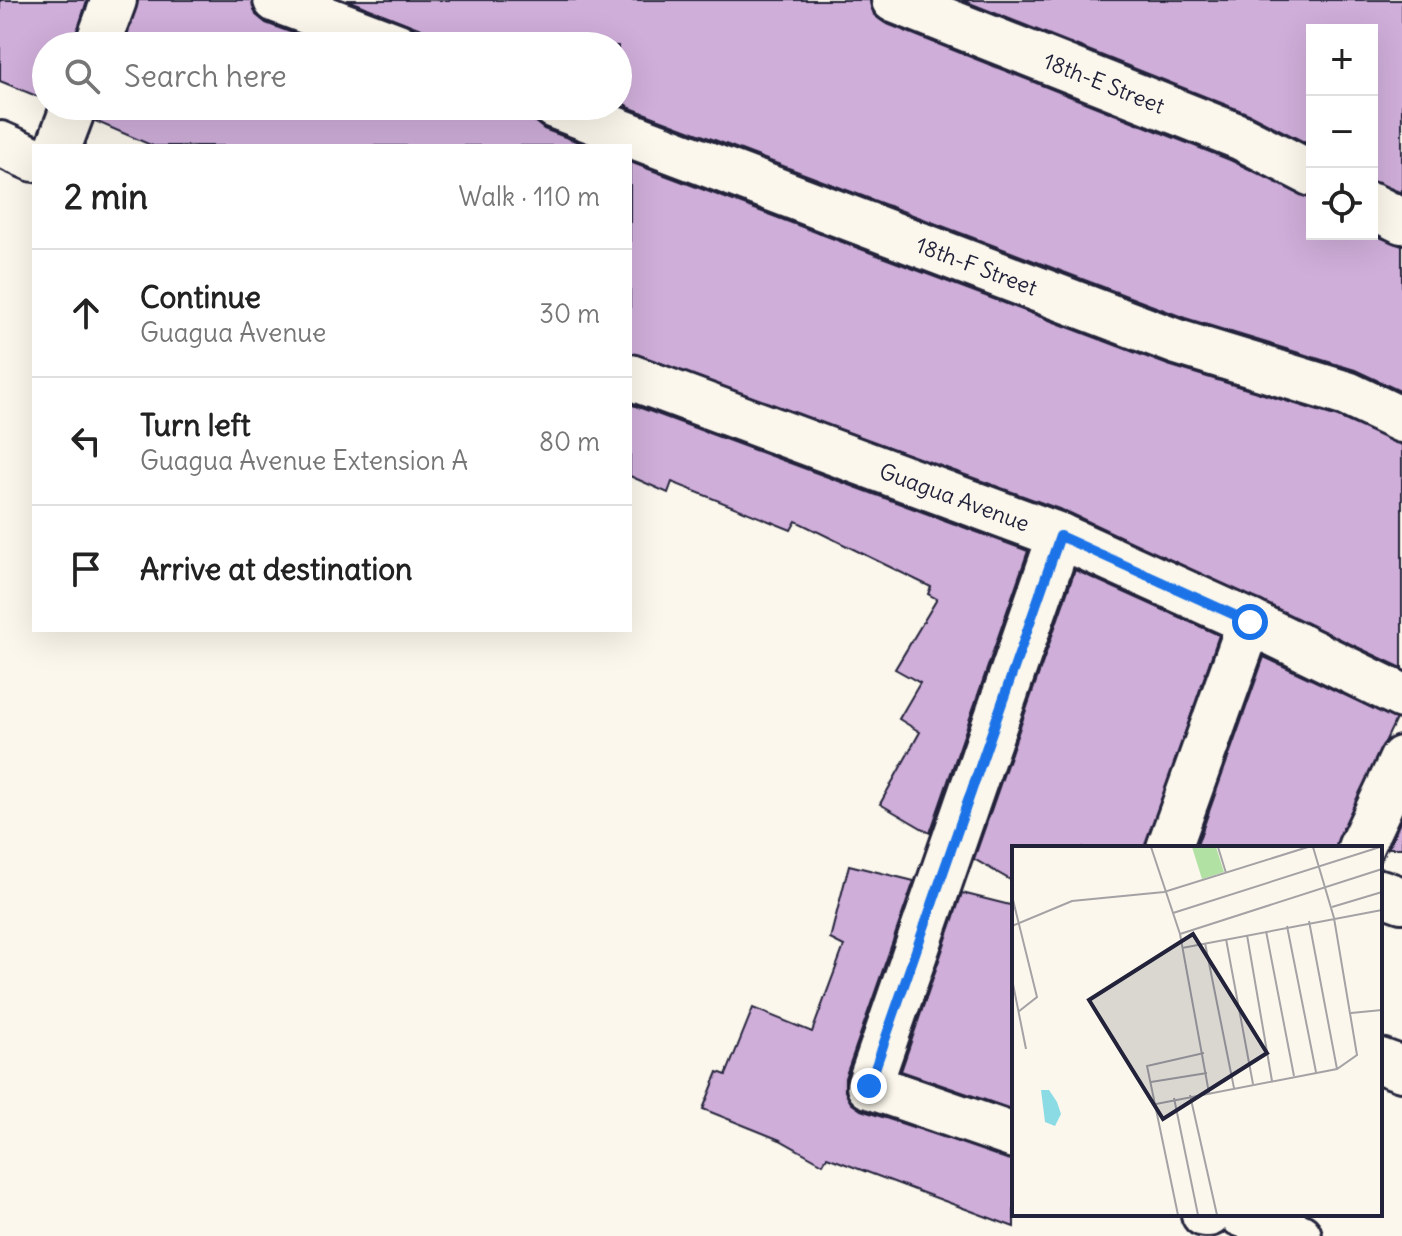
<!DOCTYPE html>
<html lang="en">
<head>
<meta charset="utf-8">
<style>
  body { margin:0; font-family:Delius,sans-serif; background:#f6f6f6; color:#222 }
  .controls { position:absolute; right:24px; top:24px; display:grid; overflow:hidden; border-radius:0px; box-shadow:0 8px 32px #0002 }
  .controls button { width:72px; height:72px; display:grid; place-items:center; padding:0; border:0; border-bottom:2px solid #e0e0e0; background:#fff; color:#222; font:40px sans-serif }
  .stop { position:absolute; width:24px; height:24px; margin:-18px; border:6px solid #1a73e8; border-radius:50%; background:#fff }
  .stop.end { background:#1a73e8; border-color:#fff; box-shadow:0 2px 8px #0008 }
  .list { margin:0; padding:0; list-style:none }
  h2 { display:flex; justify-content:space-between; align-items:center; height:104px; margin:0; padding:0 32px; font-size:34px }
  h2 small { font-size:26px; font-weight:400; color:#767676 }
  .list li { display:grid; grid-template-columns:52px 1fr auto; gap:24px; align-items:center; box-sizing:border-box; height:128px; padding:0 32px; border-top:2px solid #e0e0e0 }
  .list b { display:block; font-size:30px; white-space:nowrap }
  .list p { margin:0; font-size:26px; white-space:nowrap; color:#767676 }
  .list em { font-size:26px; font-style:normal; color:#767676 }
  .icon { flex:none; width:44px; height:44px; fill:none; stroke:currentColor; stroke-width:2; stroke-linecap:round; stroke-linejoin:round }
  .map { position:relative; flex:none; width:1402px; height:1236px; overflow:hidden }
  .search { position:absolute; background:#fff; box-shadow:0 8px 32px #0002; left:32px; top:32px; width:600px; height:88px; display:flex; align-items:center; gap:20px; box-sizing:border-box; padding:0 28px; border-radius:44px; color:#767676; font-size:30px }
  .panel { position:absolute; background:#fff; box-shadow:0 8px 32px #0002; left:32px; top:144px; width:600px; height:488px; border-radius:0px }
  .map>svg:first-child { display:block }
  .building { fill:#cfaed9; stroke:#22223b; stroke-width:2 }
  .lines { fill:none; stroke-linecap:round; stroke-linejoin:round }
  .minor-casing { stroke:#22223b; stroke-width:50 }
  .minor { stroke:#fbf7ec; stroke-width:44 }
  .route { stroke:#1a73e8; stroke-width:10 }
  .labels { text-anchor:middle; stroke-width:7; stroke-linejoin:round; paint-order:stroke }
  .street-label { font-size:22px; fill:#22223b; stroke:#fbf7ec }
  .inset-road { fill:none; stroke:#a4a2a5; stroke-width:2 }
  .view { fill:#22223b; fill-opacity:0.15; stroke:#22223b; stroke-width:4 }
  .inset-edge { fill:none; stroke:#22223b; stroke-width:4 }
</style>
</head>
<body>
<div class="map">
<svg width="1402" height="1236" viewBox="0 0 1402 1236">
  <rect width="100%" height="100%" fill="#fbf7ec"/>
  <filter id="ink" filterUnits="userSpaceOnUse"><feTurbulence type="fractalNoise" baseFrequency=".0125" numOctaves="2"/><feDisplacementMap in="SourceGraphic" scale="16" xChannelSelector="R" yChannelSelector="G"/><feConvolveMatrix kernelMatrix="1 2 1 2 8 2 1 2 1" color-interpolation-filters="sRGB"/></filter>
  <g filter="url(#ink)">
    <path class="building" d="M0,0H87L73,46H46V100L0,81Z
      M138,0H252L256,15L266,23L327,46H124Z
      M347,0H870L874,15L885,23L1230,160L1312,199V234H1372L1402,246V392L1355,370L1185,318L625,106H629L618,102V46H464Z
      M962,0H1402V193L1372,181V30H1312V146L1249,114Z
      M98,106H530L534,121L544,129L589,146H153L95,121Z
      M630,162L1168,365L1338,417L1402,445V668L1070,513L630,353Z
      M630,404L1028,551L930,833L880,804L920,732L899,719L920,683L895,669L937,599L928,594L931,587L796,521L791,530L672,482L668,493L630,476Z
      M1075,570L1219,635L1145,848H1014V882L974,859Z
      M1264,657L1396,719L1335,848H1196Z
      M1402,818V848H1388Z
      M849,865L914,881L845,1078V1091L851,1103L861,1110L1014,1160V1227L827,1157L823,1164L780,1140L703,1109L718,1072L726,1075L753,1008L812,1032L844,946L830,939Z
      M962,893L1014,906V1110L901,1071Z"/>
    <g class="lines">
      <g class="minor-casing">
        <g id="minor">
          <path d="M276,0L398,46"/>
          <path id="s1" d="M894,0L1240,137L1312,174"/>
          <path d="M97,46L114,0"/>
          <path id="s2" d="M554,106L1177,342L1347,394L1402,420"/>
          <path d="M0,144L34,159"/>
          <path d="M59,146L74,106"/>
          <path d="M1372,206L1402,221"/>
          <path id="s3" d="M630,377L1060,536L1250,622L1402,696"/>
          <path d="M1169,848L1250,622"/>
          <path d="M1360,848L1402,759"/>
          <path d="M1380,892L1402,900"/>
          <path d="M1380,1061L1402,1069"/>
          <path d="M1014,1136L869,1086L1060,536"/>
          <path d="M1204,1214H1209"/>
          <path d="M1241,1214L1299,1236"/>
        </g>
      </g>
      <use href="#minor" class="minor"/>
    </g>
  </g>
  <g class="lines" filter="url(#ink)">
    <path class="route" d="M869,1086L1060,536L1250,622"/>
  </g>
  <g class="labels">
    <g class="street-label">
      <text dy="8" stroke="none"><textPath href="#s1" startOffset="226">18th-E Street</textPath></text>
      <text dy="8" stroke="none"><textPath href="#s2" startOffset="452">18th-F Street</textPath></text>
      <text dy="8" stroke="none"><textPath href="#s3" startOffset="346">Guagua Avenue</textPath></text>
    </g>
  </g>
  <g transform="translate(1012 846)">
    <rect width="370" height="370" fill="#fbf7ec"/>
    <path d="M180,1H204L212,26L190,33Z" fill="#b1e2a3"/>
    <path d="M29,244H37L45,256L49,268L43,280L33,276Z" fill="#8bdbe5"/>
    <path class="inset-road" d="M139,1L168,88L197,247M206,1L214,27M0,50L25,151L6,166M320,61L370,46M161,67L368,1M297,75L325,223M0,80L60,55L152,46L296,1M275,80L304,226M254,85L282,230M168,88L370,23M235,89L260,235M214,93L241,238M193,97L222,242M170,102L370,64M0,133L14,203M339,167L370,164M139,236L195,227M178,249L205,369M162,252L186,369M144,258L325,223L345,209L322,72L301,1M166,369L135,220L192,207"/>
    <path class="view" d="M181,88L255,207L151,273L77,154Z"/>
    <rect width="370" height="370" class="inset-edge"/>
  </g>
</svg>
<div class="controls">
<button>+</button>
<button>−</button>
<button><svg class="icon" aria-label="locate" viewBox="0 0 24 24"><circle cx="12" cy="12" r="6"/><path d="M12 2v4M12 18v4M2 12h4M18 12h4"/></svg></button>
</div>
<div class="stop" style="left:1250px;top:622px"></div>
<div class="stop end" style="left:869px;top:1086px"></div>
<div class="search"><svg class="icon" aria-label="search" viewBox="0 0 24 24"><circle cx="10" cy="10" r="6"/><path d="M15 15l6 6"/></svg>Search here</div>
<section class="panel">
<h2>2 min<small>Walk · 110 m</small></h2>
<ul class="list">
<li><svg class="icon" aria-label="ahead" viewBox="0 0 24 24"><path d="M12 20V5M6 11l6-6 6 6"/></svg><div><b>Continue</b><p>Guagua Avenue</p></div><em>30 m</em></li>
<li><svg class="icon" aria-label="left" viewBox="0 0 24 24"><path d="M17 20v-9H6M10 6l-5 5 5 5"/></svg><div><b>Turn left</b><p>Guagua Avenue Extension A</p></div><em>80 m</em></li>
<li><svg class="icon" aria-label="arrive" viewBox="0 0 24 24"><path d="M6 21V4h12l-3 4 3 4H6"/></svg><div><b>Arrive at destination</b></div></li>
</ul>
</section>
</div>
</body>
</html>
